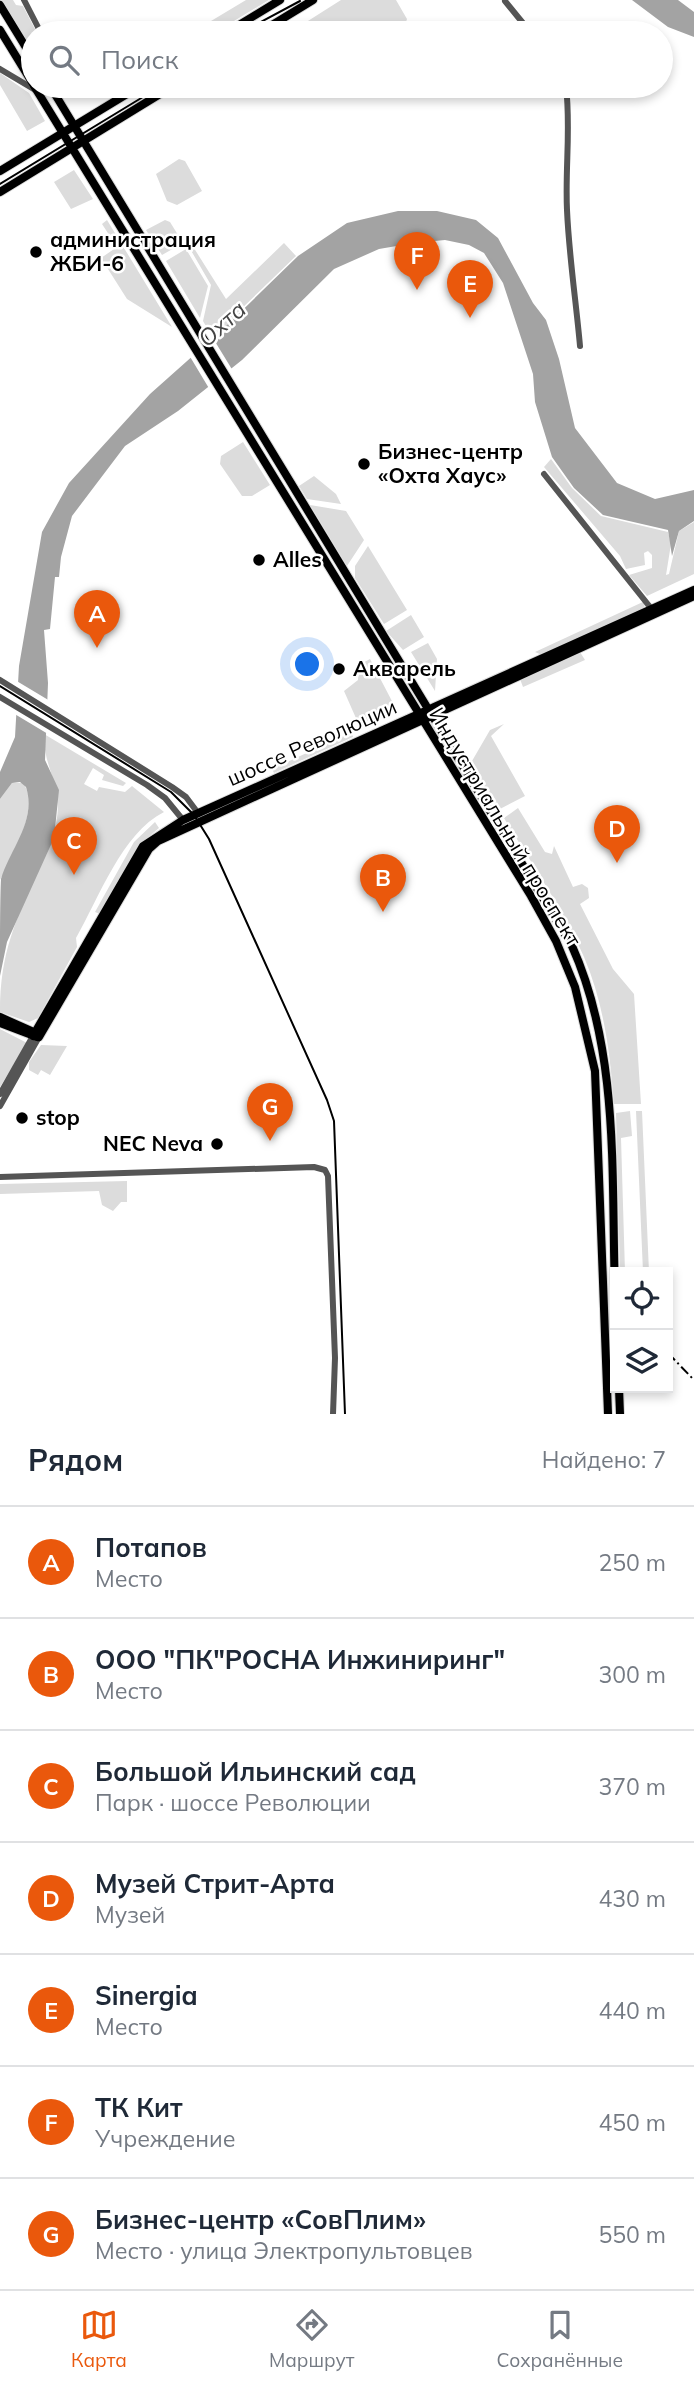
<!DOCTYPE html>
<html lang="ru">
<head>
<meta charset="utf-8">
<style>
  body { margin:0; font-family:Mulish,sans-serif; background:#f6f6f7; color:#1f2937 }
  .controls { position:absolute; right:21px; bottom:21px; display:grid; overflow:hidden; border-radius:0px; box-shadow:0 4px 10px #0003 }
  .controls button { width:63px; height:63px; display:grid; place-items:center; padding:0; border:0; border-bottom:2px solid #e0e1e3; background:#fff; color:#1f2937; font:35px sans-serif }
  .you { position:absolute; left:308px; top:665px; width:24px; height:24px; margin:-18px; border:5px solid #fff; border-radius:50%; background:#1a73e8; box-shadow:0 0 0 10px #1a73e833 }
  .badge { display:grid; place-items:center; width:46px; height:46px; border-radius:50%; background:#ea580c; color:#fff; font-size:23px; font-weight:700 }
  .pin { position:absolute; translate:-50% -58px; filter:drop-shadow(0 2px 4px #0008) }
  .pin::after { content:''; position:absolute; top:37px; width:24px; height:21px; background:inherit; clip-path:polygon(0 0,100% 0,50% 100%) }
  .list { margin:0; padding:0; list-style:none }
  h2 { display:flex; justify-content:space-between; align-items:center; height:91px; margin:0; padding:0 28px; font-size:30px }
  h2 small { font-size:23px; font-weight:400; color:#747a83 }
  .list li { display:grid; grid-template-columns:46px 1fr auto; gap:21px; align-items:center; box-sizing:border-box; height:112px; padding:0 28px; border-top:2px solid #e0e1e3 }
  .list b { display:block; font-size:26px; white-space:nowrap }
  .list p { margin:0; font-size:23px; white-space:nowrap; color:#747a83 }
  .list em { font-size:23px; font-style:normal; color:#747a83 }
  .icon { flex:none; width:38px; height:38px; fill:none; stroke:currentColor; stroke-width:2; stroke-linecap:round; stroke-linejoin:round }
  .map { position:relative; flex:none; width:694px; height:1414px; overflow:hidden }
  .search { position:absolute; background:#fff; box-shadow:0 4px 10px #0003; left:21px; right:21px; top:21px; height:77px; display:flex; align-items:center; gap:18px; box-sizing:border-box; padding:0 24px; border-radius:38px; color:#747a83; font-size:26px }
  .sheet { height:875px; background:#fff }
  nav { display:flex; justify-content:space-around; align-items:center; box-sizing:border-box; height:98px; border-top:2px solid #e0e1e3; background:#fff; font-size:19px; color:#747a83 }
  nav a { display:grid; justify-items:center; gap:4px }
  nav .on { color:#ea580c }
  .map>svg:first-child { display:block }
  .green { fill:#dcdcdc }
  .water { fill:#a3a3a3 }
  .pier { fill:#fff }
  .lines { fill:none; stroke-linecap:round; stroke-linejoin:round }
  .major-casing { stroke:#dbdbdb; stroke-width:10 }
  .minor { stroke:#555; stroke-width:6 }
  .major { stroke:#000; stroke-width:8 }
  .tram { stroke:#000; stroke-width:2 }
  .rail { stroke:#000; stroke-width:2; stroke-dasharray:10 3.5 2 3.5; stroke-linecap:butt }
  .poi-dot { fill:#000; stroke:#fff; stroke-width:2.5 }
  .labels { text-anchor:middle; stroke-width:5; stroke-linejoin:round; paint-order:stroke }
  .poi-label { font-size:21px; font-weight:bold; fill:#000; stroke:#fff; text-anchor:start }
  .street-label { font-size:21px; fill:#000; stroke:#fff }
  .water-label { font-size:23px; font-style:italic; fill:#444; stroke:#fff }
</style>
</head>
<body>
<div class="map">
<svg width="694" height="1414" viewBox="0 0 694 1414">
  <rect width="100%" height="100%" fill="#fff"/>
  <path class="green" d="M0,0H13L16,5L23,6L37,33H33V54Z
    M246,0H269L214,33H191Z
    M341,0H396L407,19L404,28L397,33H289Z
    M0,73L29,93L45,121L27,131L0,85Z
    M179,159L185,161L202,191L177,205L167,201L156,174Z
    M74,170L93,199L71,209L54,182Z
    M107,220L172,327L127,299L101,258L117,247L102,224Z
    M165,220L170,222L183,243L162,255L146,230Z
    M284,243L296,256L237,313L234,310L231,313L235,318L213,338L203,321L211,285L189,247L192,245L226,299Z
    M186,249L208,286L200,318L166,261Z
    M243,442L270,485L252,496H242L220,464L221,456Z
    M551,459L572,488L601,516L668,532L671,544L666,575L669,574L679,531L694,522V574L647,596L629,575L652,568V555L648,551L644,553L645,565L626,569L620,556L544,467Z
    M314,476L336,494L341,504L307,499L299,486Z
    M310,505L346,511L364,540L347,566Z
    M368,546L407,610L384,624L355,578V566Z
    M645,601L644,610L542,655L535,652Z
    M411,615L424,637L403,650L386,631Z
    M428,643L437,659L435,691L411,652Z
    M580,652L585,660L523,687L520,679Z
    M370,659L394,705L390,711L359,725L344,691L358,680L359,665Z
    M504,724L491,736L525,796L498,810L480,781L472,761L490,730Z
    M352,732L353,737L274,773L272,769Z
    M44,734L126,783L123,786L102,780L104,775L93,768L84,784L97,791L99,787L125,792L132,786L164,812C122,833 99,898 76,938L77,947L38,1018L29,1022L0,1012C0,951 16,922 38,868C44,853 53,838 56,823C64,786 43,769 44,734Z
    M12,783H23C41,806 12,858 0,880V799Z
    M518,808L545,852L552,854L554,846L573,887L582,884L588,888L589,898L580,904L613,969L634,994L641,1104H614C610,1053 604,1004 584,957C563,909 531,863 504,818Z
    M155,822L159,828L140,844L100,914L95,912L134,842Z
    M0,1029L27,1043L0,1087Z
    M41,1045L67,1046L50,1075L41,1070L38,1075L29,1070V1062Z
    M630,1111L632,1136L621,1138L625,1272H620L616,1113Z
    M636,1111H642L649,1272H643Z
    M127,1181V1202H121L113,1211L102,1205L99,1191L0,1194V1184Z"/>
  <path class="water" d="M632,0H678L694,12V37L668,27Z
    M398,211H437L476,220L498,238L533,303L546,320L559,359L575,428L617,483L655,499L694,490V521L679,531L672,556L668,530L603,515L574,488L552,457L535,402L533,374L503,283L484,253L469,245L445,240L414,243L379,249L334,269L242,360L178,411L125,446L72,516L61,557L59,577H55L50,629L44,630L48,683L45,760L59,790L54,838L7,942L0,976C0,955 0,895 1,879C10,849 37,821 26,787L20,782L12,783L0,799V772L15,737L19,666L42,532L69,483L150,394L223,329L298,256L347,223Z"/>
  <path class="pier" d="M211,335L233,371L210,390L189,355Z
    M15,680L50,701L48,734L13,713Z"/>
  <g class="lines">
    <g class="major-casing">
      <path id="major" d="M0,5L33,59
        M0,30L33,84
        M226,33L280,0
        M259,33L313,0
        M34,86L531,896L556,941L575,987L595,1071L608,1414
        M50,86L572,946C620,1053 611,1177 615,1291
        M0,171L140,86
        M0,192L173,86
        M0,1017L38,1034
        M0,1023L37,1037
        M33,1036L143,846L183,820L694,590
        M39,1037L149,849L158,841L694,596
        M619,1388L620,1414"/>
    </g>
    <path class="minor" d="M24,0L41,33
      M505,1L531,33
      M0,69L37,91
      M566,86C571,128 565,168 567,210C569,256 576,301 580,346
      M544,474L654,612
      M0,680L172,787L186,797L198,813
      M0,697L147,785L165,798L183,820
      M0,1094L33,1036
      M0,1106L39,1037
      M0,1177L314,1167L325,1170L328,1176L335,1358L333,1414"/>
    <use href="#major" class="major"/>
    <path class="tram" d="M240,33L300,1
      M0,184L161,86
      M0,686L171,792L194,815L209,839L327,1100L334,1121L345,1414"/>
    <path class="rail" d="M668,1353L694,1380"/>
  </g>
  <g class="poi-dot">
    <circle cx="36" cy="252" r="7"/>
    <circle cx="364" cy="464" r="7"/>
    <circle cx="259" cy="560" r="7"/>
    <circle cx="339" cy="669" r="7"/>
    <circle cx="22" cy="1118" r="7"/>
    <circle cx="217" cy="1144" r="7"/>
  </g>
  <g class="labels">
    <g class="poi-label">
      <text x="50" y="247">администрация<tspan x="50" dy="24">ЖБИ-6</tspan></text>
      <text x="378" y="459">Бизнес-центр<tspan x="378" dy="24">«Охта Хаус»</tspan></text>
      <text x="273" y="567">Alles</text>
      <text x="353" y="676">Акварель</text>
      <text x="36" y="1125">stop</text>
      <text x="203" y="1151" text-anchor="end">NEC Neva</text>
    </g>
    <g class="street-label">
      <text transform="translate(312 743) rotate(-24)" y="7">шоссе Революции</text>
      <text transform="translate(505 827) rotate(59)" y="7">Индустриальный проспект</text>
    </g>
    <g class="water-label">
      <text transform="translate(222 324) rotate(-42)" y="8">Охта</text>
    </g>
  </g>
</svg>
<div class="controls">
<button><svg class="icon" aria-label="locate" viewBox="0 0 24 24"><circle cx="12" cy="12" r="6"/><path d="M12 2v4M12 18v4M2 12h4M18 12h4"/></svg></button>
<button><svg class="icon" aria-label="layers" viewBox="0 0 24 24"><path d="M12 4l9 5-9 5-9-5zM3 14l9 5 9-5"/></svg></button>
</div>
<div class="you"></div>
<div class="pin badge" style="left:97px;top:648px">A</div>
<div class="pin badge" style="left:383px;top:912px">B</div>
<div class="pin badge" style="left:74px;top:875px">C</div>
<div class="pin badge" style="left:617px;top:863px">D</div>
<div class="pin badge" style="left:470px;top:318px">E</div>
<div class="pin badge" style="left:417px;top:290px">F</div>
<div class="pin badge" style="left:270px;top:1141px">G</div>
<div class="search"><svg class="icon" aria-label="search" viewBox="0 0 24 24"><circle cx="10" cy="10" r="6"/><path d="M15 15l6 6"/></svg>Поиск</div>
</div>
<section class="sheet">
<h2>Рядом<small>Найдено: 7</small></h2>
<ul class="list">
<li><span class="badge">A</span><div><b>Потапов</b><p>Место</p></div><em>250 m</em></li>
<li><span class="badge">B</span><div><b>ООО &quot;ПК&quot;РОСНА Инжиниринг&quot;</b><p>Место</p></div><em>300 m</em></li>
<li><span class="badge">C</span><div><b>Большой Ильинский сад</b><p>Парк · шоссе Революции</p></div><em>370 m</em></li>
<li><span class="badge">D</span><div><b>Музей Стрит-Арта</b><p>Музей</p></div><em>430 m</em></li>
<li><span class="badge">E</span><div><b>Sinergia</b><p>Место</p></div><em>440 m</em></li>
<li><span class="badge">F</span><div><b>ТК Кит</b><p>Учреждение</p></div><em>450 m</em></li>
<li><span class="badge">G</span><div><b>Бизнес-центр «СовПлим»</b><p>Место · улица Электропультовцев</p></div><em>550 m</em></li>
</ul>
</section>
<nav>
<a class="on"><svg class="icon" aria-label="map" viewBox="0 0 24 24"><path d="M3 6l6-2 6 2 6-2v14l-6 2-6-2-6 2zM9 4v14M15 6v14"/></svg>Карта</a>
<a><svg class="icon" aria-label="directions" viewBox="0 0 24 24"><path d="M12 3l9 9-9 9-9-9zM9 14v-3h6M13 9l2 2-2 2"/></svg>Маршрут</a>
<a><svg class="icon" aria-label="saved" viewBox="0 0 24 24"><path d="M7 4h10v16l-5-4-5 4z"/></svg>Сохранённые</a>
</nav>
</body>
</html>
